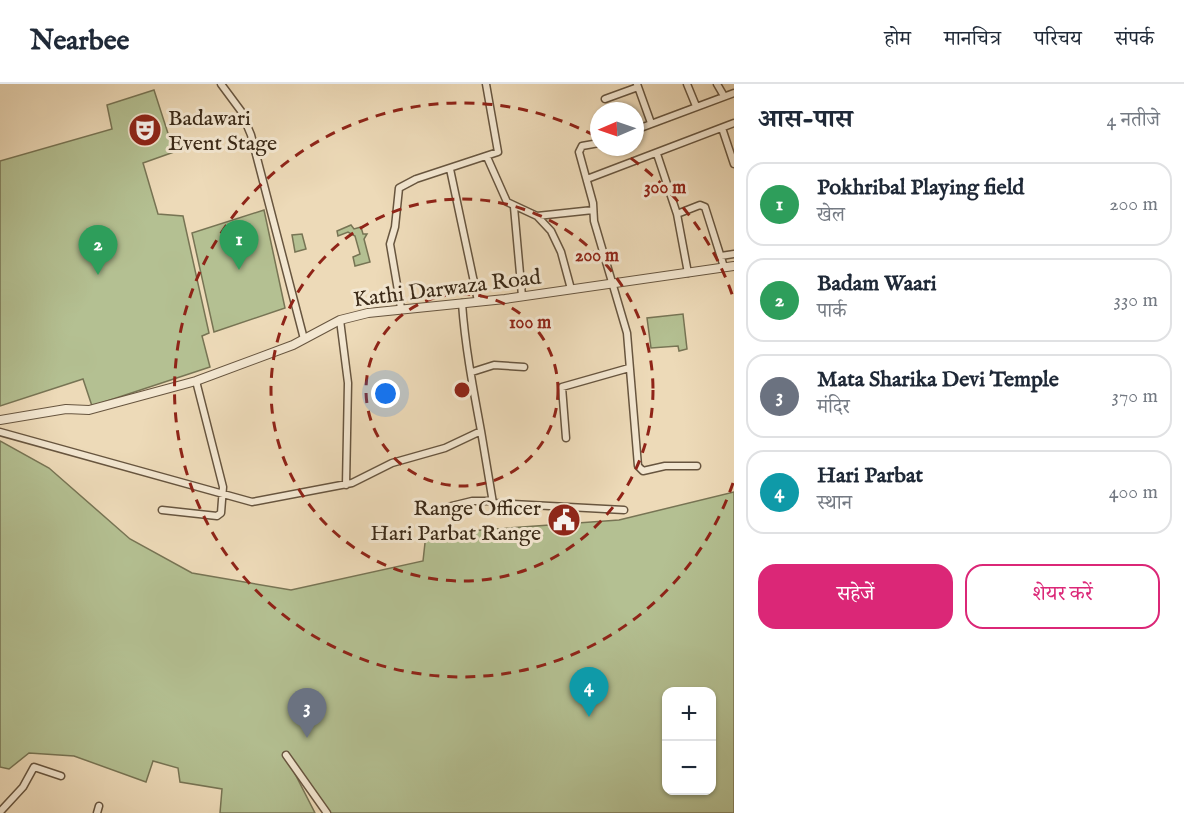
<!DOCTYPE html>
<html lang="hi">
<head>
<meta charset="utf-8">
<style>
  body { margin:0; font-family:"IM FELL English","Noto Serif Devanagari",serif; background:#f6f6f7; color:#1f2937 }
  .controls { position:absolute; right:18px; bottom:18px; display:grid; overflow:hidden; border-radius:12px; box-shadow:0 2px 4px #0004 }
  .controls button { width:54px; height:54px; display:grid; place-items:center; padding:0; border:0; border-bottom:2px solid #e0e1e3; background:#fff; color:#1f2937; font:30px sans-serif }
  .compass { position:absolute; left:590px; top:18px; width:54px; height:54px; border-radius:50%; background:#fff; box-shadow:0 2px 4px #0004; rotate:268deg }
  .you { position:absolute; left:386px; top:310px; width:21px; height:21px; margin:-15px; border:4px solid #fff; border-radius:50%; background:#1a73e8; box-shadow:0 0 0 9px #1a73e833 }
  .badge { display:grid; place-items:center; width:39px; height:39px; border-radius:50%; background:#db2777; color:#fff; font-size:20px; font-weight:700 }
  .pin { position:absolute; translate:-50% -50px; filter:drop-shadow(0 2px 3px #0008) }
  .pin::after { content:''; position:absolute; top:32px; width:21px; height:18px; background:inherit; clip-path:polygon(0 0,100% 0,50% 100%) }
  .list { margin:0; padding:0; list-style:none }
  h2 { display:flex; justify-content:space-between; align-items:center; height:78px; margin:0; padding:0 24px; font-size:26px }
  h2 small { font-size:20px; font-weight:400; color:#747a83 }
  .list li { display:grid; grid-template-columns:39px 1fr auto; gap:18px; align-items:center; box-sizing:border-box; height:84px; margin:0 12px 12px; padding:0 12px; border:2px solid #e0e1e3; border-radius:18px }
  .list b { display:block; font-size:22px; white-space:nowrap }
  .list p { margin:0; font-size:20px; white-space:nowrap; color:#747a83 }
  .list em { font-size:20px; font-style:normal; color:#747a83 }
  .actions { display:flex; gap:12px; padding:18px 24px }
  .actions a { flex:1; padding:14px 0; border:2px solid #db2777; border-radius:18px; text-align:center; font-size:21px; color:#db2777 }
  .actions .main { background:#db2777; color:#fff }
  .map { position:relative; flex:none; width:734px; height:729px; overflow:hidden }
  header { display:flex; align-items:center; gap:36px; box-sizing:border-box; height:84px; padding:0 30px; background:#fff; border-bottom:2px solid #e0e1e3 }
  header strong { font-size:28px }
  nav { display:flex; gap:33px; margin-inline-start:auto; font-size:21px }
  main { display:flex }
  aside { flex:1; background:#fff }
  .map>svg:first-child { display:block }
  .green { fill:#b4c092; stroke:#777454; stroke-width:1.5; fill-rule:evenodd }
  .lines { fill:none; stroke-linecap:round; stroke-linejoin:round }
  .minor-casing { stroke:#67553f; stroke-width:9 }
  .tertiary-casing { stroke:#67553f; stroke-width:10 }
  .minor { stroke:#f3e7d1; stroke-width:6 }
  .tertiary { stroke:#f3e7d1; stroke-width:8 }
  .ring { fill:none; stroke:#8f2418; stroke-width:3; stroke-dasharray:10 8 }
  .labels { text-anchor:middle; stroke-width:6; stroke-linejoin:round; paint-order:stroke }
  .poi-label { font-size:22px; fill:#3a2917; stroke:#f3e7d1; text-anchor:start }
  .street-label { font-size:22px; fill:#3a2917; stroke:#f3e7d1 }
  .centre { fill:#8f2418; stroke:#f3e7d1; stroke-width:3 }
  .ring-label { font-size:18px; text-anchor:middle; font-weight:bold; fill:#8f2418; stroke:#f3e7d1; stroke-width:6; stroke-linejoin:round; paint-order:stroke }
</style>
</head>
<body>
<header>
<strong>Nearbee</strong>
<nav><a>होम</a><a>मानचित्र</a><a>परिचय</a><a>संपर्क</a></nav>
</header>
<main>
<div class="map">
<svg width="734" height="729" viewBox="0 0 734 729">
  <rect width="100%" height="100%" fill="#eddab8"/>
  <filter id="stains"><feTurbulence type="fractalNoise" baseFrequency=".00333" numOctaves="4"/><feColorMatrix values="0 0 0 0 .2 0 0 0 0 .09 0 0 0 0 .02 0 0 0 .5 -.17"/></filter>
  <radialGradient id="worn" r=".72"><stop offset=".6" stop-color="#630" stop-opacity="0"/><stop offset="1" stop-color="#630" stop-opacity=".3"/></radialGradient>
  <path class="green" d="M154,6L174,68L143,79L158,130L183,132L209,249L202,252L210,283L92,322L83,295L0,322V77L112,45L107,21Z
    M264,126L285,224L214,248L192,149Z
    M351,141L354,145L361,143L363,150H367L364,155L370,178L355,182L353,173L360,170L355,152L348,148L338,152L337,147Z
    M302,150L306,165L295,168L292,151Z
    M683,230L687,265L679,267L678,262L651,264L647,234Z
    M0,357L49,384L130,455L192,489L291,506L423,477L426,450L619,436L734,408V729H327L288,676L315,729H220L222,705L180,698L178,684L153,677L146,698L74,672L29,669L9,685L0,683ZM666,608H712V706H666Z"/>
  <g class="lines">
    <g class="minor-casing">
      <path id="minor" d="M221,0L241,27L251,51L304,255
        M637,0L651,39
        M687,0L696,22
        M717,0L724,12
        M605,15L638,3
        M722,44L734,80
        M635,46L734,9
        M599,59L582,62L579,68L593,119L594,137L627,249L638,382L643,387L665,382H697
        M657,70L677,130L688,189
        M487,73L507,118L537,132L551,147L561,168L571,205
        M450,85L478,217
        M587,95L734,39
        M514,123L522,212
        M677,130L700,121L705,123L724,183
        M537,132L593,126
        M721,172L734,170
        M401,224L390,160L395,143L399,104L416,95L498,68L486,0
        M340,236L348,299L346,401
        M472,288L494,281L524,283
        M481,347L493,419L624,426
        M0,348L252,418L352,399L392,379L445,364L481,347C473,304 465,262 462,219
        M566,354L562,303L629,284
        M162,426L217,432L221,429L223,403L196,297
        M431,427L472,417H491
        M286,671L327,729
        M0,728L23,703L34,683L61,692
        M97,729L99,722"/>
    </g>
    <g class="tertiary-casing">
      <path id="tertiary" d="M0,336L66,325L89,326L196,297L293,261L340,236L368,229L505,215L734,182"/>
    </g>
    <use href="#minor" class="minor"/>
    <use href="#tertiary" class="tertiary"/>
  </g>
  <g class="ring">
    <circle cx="462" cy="306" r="96"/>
    <circle cx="462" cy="306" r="191"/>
    <path d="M733 399A287 287 0 1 1 599 54M616 64A287 287 0 0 1 733 213"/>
  </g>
  <defs>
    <g id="theatre-disc" transform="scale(1.725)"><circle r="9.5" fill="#8f2418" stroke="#f3e7d1"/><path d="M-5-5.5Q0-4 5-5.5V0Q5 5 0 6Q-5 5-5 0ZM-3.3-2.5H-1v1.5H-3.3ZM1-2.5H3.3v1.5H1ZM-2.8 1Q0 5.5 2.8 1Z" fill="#fff"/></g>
    <g id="civic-disc" transform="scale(1.725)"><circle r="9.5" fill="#8f2418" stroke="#f3e7d1"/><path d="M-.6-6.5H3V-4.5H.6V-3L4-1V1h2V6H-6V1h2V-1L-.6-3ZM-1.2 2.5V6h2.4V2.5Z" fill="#fff"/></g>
  </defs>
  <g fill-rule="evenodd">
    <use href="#theatre-disc" x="145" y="46"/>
    <use href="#civic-disc" x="564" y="436"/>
  </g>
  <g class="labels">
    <g class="poi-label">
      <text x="168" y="41">Badawari<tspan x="168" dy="25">Event Stage</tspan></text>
      <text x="541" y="431" text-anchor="end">Range Officer<tspan x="541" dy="25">Hari Parbat Range</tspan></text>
    </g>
    <g class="street-label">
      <text transform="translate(447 203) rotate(-7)" y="8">Kathi Darwaza Road</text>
    </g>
  </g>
  <circle cx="462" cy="306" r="9" class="centre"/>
  <g class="ring-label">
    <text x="665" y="109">300 m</text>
    <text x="597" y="177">200 m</text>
    <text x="530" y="244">100 m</text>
  </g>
  <rect width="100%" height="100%" filter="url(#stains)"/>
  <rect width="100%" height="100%" fill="url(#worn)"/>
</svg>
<div class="controls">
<button>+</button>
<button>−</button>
</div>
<svg class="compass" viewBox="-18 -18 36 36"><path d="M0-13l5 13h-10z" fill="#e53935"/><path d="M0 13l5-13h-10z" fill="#747a83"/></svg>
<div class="you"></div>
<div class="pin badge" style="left:239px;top:186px;background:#2e9e5b">1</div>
<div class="pin badge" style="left:98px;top:191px;background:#2e9e5b">2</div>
<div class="pin badge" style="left:307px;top:654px;background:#6b7280">3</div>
<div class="pin badge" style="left:589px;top:633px;background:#0f9aa8">4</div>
</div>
<aside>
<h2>आस-पास<small>4 नतीजे</small></h2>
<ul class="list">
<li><span class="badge" style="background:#2e9e5b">1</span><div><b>Pokhribal Playing field</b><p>खेल</p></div><em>200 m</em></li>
<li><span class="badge" style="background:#2e9e5b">2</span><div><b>Badam Waari</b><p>पार्क</p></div><em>330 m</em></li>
<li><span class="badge" style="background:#6b7280">3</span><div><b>Mata Sharika Devi Temple</b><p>मंदिर</p></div><em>370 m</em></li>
<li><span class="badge" style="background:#0f9aa8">4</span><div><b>Hari Parbat</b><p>स्थान</p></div><em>400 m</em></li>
</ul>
<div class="actions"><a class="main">सहेजें</a><a>शेयर करें</a></div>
</aside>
</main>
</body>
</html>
